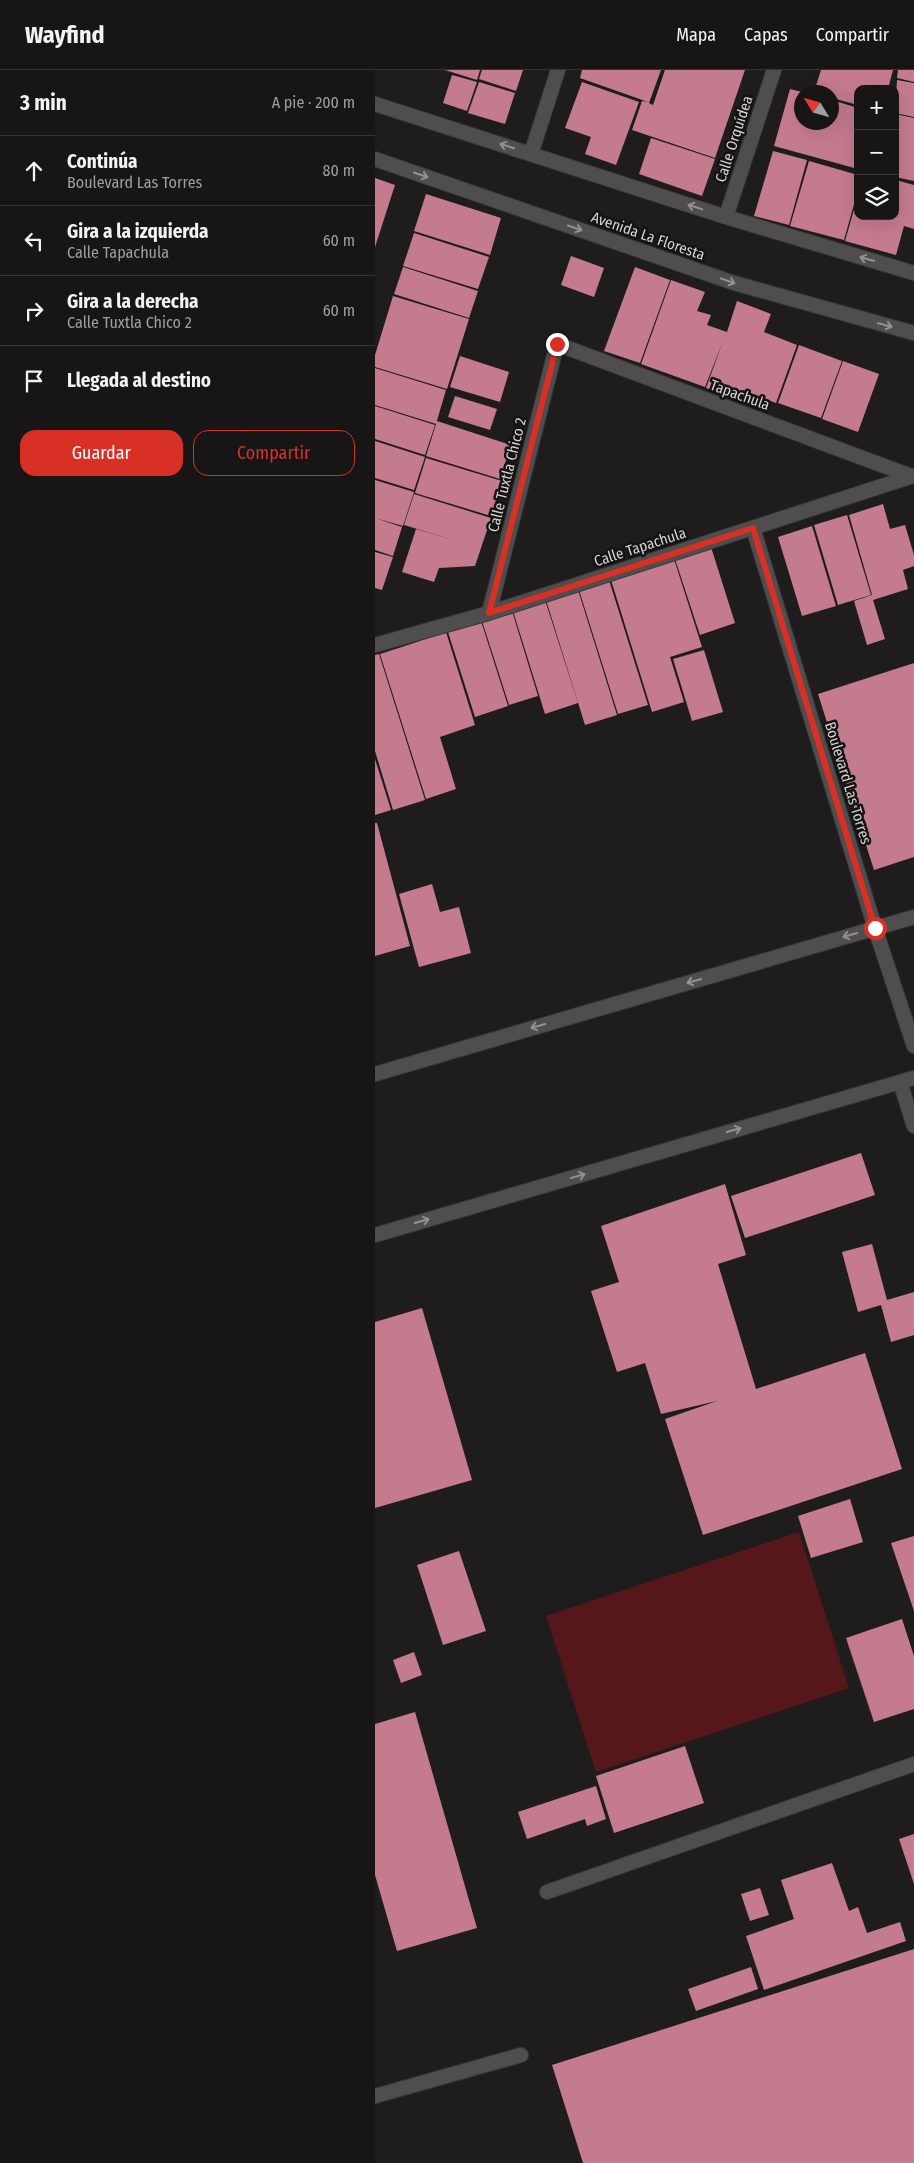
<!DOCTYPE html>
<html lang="es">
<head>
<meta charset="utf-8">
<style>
  body { margin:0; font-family:"Fira Sans Condensed",sans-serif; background:#242223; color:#f1f3f6 }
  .controls { position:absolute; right:15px; top:15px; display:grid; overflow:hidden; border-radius:10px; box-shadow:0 5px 20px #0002 }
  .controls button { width:45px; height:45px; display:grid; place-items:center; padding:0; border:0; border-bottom:1px solid #363435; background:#171516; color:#f1f3f6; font:25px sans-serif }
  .compass { position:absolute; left:419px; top:15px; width:45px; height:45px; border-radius:50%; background:#171516; box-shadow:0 5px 20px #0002; rotate:307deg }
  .stop { position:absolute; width:15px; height:15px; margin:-11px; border:4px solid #d93025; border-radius:50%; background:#fff }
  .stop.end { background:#d93025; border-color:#fff; box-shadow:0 1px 5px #0008 }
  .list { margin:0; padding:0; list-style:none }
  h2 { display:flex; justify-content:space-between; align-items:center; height:65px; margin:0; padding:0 20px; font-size:21px }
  h2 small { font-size:16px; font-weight:400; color:#9e9fa1 }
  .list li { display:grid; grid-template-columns:32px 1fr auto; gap:15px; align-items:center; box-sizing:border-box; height:70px; padding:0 20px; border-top:1px solid #363435 }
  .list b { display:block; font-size:19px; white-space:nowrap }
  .list p { margin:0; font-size:16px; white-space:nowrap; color:#9e9fa1 }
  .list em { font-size:16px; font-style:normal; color:#9e9fa1 }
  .actions { display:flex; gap:10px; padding:15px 20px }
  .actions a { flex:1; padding:11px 0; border:1px solid #d93025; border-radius:15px; text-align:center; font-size:18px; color:#d93025 }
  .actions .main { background:#d93025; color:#fff }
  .icon { flex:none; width:28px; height:28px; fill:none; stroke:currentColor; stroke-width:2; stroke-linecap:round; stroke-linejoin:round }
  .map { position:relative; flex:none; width:539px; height:2093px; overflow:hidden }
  header { display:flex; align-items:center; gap:30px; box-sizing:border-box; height:70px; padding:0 25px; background:#171516; border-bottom:1px solid #363435 }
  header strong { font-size:24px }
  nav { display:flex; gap:28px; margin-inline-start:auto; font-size:18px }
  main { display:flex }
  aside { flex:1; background:#171516 }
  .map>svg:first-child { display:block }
  .green { fill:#55171a }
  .building { fill:#c57b8e }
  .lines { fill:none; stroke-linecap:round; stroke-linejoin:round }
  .service-casing { stroke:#3a3839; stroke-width:16 }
  .minor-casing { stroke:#3a3839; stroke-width:16 }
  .tertiary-casing { stroke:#3a3839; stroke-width:16 }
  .service { stroke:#504d4e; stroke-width:14 }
  .minor { stroke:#504d4e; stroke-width:14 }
  .tertiary { stroke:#504d4e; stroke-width:14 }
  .oneway { stroke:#939092 }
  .route { stroke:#d93025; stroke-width:6 }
  .labels { text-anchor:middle; stroke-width:5; stroke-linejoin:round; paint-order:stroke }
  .street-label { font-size:15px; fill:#d6d4d5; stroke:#161315 }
</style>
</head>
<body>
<header>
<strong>Wayfind</strong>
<nav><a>Mapa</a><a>Capas</a><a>Compartir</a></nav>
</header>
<main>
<aside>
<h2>3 min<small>A pie · 200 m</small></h2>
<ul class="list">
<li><svg class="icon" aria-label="ahead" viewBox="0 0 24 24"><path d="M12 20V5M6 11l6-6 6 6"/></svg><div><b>Continúa</b><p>Boulevard Las Torres</p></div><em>80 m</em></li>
<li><svg class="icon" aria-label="left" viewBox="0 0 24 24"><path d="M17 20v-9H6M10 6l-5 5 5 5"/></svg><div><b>Gira a la izquierda</b><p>Calle Tapachula</p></div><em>60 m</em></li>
<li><svg class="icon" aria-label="right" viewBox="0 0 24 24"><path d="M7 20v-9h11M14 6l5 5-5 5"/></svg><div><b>Gira a la derecha</b><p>Calle Tuxtla Chico 2</p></div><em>60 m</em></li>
<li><svg class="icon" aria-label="arrive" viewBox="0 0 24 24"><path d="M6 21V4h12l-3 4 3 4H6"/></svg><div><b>Llegada al destino</b></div></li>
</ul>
<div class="actions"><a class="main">Guardar</a><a>Compartir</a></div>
</aside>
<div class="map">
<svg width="539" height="2093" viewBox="0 0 539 2093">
  <rect width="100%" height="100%" fill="#1f1c1e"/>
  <path class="green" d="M424,1462L474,1618L221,1702L171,1546Z"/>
  <path class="building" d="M70,0H105L102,10Z
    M107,0H148L141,21L104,9Z
    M207,0H286L274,33L278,35L290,0H370L340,88L257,60L267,31L273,32L205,8Z
    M446,0H518L513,19H483V35L457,28V22H439Z
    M523,0H539V12L522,8Z
    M77,5L102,12L92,41L68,33Z
    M522,10L539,13V47L520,43Z
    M104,12L140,23L130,54L93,43Z
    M207,12L264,32L241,95L210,84L216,67L190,58Z
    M415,19L427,22V52H457V30L483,38V99L399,76Z
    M520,44L539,48V111L520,107Z
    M276,68L340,89L327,126L264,104Z
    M398,81L432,90L414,155L379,146Z
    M434,91L483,105V120L469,170L415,156Z
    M0,108L20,115L0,177Z
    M521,110L539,115V159L529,156L521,185L470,171L482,129L483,146H520Z
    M51,124L126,148L115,185L39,161Z
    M39,163L114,187L103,219L28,196Z
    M196,186L229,198L219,227L186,215Z
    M28,197L103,221L94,248L19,224Z
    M260,197L295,210L265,293L229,281Z
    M296,210L330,222L322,241L336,245L332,255L352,262L362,231L396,244L389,262L422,275L401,333L368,320L365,329L331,318L348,271L330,317L266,294Z
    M18,226L94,249L72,319L0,297V285Z
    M424,275L467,291L446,348L403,333Z
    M85,286L134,302L125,332L75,317Z
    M468,291L504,304L483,362L447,349Z
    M0,298L71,320L61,354L0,335Z
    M80,326L122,339L115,360L73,347Z
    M0,336L60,355L50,385L0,369Z
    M62,351L136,375L125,409L51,386Z
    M0,371L50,387L39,420L0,408Z
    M51,388L127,411L116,446L40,423Z
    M0,410L39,422L28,456L0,448Z
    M39,424L116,448L100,496L64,498L59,512L27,502L41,459L82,471L29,455Z
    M508,434L515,459L530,455L539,485V496L528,500L533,519L498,530L510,569L492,575L479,531L497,525L474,445Z
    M472,445L496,525L463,535L439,455Z
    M0,448L27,457L18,486L0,480Z
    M437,456L461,536L427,546L403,467Z
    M336,477L360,553L325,565L300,489Z
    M0,482L18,487L7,520L0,518Z
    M299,489L327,577L295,587L309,632L277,642L236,510Z
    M234,510L273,635L243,644L204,520Z
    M203,520L242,645L210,655L171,530Z
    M170,530L203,633L170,644L138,541Z
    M137,541L163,626L134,635L107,551Z
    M106,551L133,636L100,647L73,562Z
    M71,562L100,655L65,667L81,719L51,729L5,584L36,574L38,579L36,574Z
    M329,580L348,642L317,651L298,589Z
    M4,584L50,730L18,740L0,681V585Z
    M539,593V787L499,800L443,624Z
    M0,689L16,740L0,745Z
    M0,753H2L35,876L0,886Z
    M57,814L65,842L84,837L96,883L44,897L24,824Z
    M486,1083L500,1125L370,1168L356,1126Z
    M350,1114L371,1185L343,1194L381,1319L490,1283L527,1399L328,1465L290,1349L342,1331L286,1344L270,1293L242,1302L216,1221L244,1212L226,1156Z
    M497,1174L512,1230L539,1222V1265L516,1272L506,1235L483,1242L467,1182Z
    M47,1238L97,1410L0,1438V1252Z
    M475,1429L488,1472L436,1488L423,1446Z
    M539,1466V1541L516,1473Z
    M84,1481L111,1561L68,1575L42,1495Z
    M527,1549L539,1586V1639L499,1652L471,1568Z
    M39,1582L47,1605L26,1613L18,1590Z
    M40,1642L102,1858L22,1881L0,1805V1654Z
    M310,1676L329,1733L239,1763L221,1706Z
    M221,1716L231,1749L212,1756L210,1749L152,1769L143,1742Z
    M539,1764V1814L524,1769Z
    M457,1793L474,1841L483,1837L492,1863L525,1852L531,1871L389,1920L371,1866L419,1849L406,1810Z
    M385,1818L394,1845L375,1851L366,1824Z
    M539,1879V2093H208L177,1995Z
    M376,1897L383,1919L321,1941L313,1919Z"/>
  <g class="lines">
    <g class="service-casing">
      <path id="service" d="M172,1822L539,1694"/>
    </g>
    <g class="minor-casing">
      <path id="minor" d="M0,34L351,147L539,203
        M156,84L183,0
        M0,89L359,213L539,263
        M351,147L399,0
        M378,458L500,858
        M114,543L182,274L536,406
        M0,575L114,543L538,406
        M0,2026L146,1985"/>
    </g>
    <g class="tertiary-casing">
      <path id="tertiary" d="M500,858L539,976
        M0,1004L539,847
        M525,1012L539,1056
        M0,1165L539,1008"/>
    </g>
    <use href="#service" class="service"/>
    <use href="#minor" class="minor"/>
    <use href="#tertiary" class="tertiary"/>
  </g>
  <defs><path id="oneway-shaft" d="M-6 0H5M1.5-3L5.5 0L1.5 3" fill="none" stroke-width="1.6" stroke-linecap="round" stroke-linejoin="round" transform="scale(1.25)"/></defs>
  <g class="oneway">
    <use href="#oneway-shaft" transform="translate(132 76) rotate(-162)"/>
    <use href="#oneway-shaft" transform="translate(46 105) rotate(19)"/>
    <use href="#oneway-shaft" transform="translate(320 137) rotate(-162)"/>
    <use href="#oneway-shaft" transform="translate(200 158) rotate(19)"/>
    <use href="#oneway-shaft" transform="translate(492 189) rotate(-164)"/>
    <use href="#oneway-shaft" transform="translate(353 211) rotate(19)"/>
    <use href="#oneway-shaft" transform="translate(510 255) rotate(16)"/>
    <use href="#oneway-shaft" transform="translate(475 865) rotate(164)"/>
    <use href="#oneway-shaft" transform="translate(319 911) rotate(164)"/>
    <use href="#oneway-shaft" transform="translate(163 956) rotate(164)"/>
    <use href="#oneway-shaft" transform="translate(359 1060) rotate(-16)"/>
    <use href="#oneway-shaft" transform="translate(203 1106) rotate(-16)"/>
    <use href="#oneway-shaft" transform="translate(47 1151) rotate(-16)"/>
  </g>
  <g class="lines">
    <path class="route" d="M182,274L114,543L378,458L500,858"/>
  </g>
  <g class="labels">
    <g class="street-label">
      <text transform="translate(359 69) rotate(-72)" y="5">Calle Orquídea</text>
      <text transform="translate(273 166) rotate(19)" y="5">Avenida La Floresta</text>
      <text transform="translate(365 325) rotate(20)" y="5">Tapachula</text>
      <text transform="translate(132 405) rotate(-76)" y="5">Calle Tuxtla Chico 2</text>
      <text transform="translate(265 477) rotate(-18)" y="5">Calle Tapachula</text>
      <text transform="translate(473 713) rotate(73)" y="5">Boulevard Las Torres</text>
    </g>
  </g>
</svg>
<div class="controls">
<button>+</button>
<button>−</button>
<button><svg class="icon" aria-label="layers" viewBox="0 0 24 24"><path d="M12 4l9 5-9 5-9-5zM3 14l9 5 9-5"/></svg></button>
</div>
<svg class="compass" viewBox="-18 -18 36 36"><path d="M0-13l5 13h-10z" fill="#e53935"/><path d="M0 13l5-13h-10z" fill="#9e9fa1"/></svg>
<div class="stop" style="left:500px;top:858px"></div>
<div class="stop end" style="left:182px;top:274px"></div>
</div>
</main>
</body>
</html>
